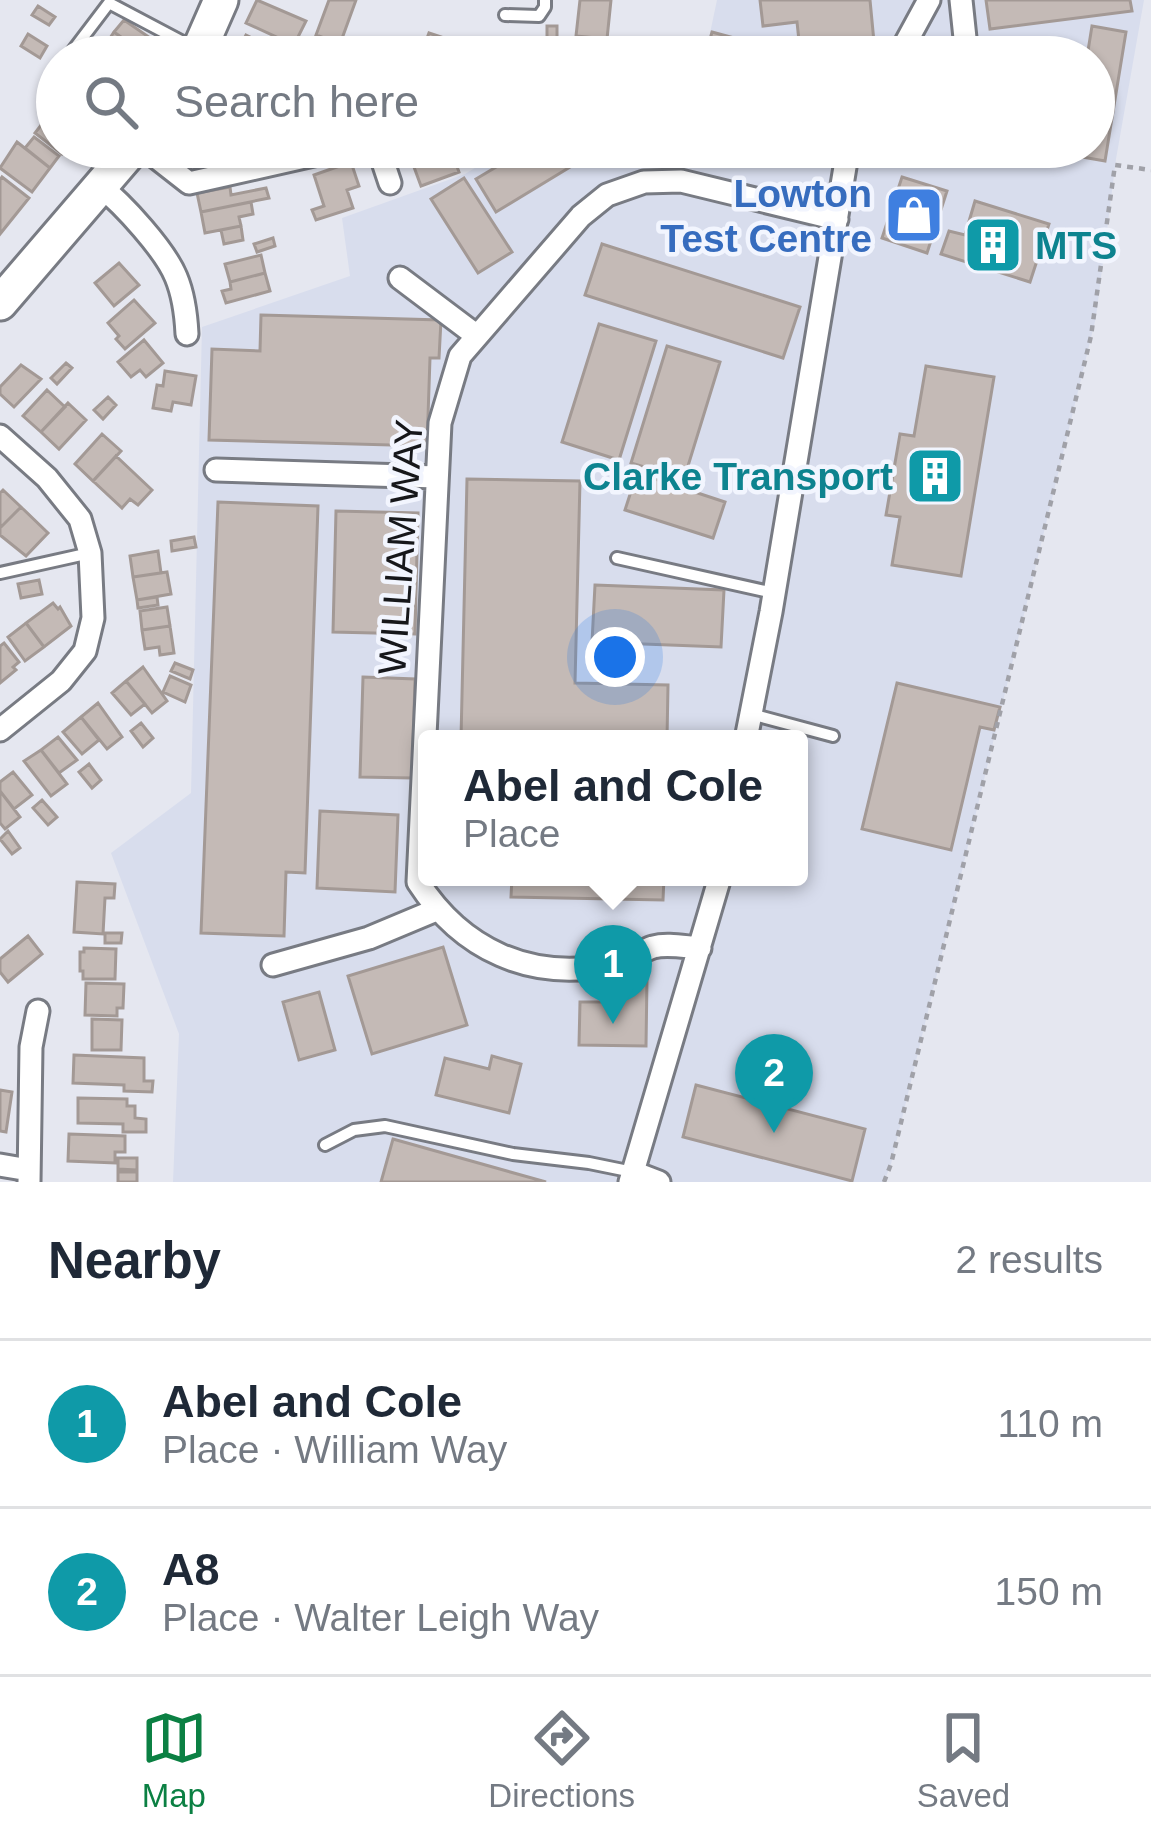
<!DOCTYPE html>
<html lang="en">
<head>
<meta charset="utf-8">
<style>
  body { margin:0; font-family:Helvetica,sans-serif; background:#f6f6f7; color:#1f2937 }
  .you { position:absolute; left:615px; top:657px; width:42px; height:42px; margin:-30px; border:9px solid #fff; border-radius:50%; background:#1a73e8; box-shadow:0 0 0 18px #1a73e833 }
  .badge { display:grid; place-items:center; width:78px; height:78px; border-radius:50%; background:#0b8043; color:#fff; font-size:39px; font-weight:700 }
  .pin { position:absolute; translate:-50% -99px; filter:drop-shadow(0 3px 6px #0008) }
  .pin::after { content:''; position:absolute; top:63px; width:42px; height:36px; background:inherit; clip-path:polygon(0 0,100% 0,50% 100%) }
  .popup { position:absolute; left:418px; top:730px; width:390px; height:156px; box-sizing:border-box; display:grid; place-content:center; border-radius:12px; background:#fff; filter:drop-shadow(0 3px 9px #0005); font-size:39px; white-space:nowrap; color:#747a83 }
  .popup b { font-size:45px; color:#1f2937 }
  .popup::after { content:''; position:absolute; left:50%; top:100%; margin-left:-24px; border:24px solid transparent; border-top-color:#fff }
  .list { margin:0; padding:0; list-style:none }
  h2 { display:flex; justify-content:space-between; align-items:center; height:156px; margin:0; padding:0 48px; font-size:51px }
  h2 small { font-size:39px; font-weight:400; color:#747a83 }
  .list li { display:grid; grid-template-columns:78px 1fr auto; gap:36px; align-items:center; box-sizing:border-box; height:168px; padding:0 48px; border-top:3px solid #e0e1e3 }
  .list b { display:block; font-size:45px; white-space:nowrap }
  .list p { margin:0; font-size:39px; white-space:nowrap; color:#747a83 }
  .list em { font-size:39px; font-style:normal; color:#747a83 }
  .icon { flex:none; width:66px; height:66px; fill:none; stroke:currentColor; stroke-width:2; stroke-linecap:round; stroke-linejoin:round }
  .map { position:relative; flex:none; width:1151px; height:1182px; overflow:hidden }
  .search { position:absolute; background:#fff; box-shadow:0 3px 9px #0004; left:36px; right:36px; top:36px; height:132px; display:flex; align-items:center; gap:30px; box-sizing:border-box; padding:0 42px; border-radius:66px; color:#747a83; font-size:45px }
  .sheet { height:492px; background:#fff }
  nav { display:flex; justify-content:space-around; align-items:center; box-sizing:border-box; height:168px; border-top:3px solid #e0e1e3; background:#fff; font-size:33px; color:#747a83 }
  nav a { display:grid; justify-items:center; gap:6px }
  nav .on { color:#0b8043 }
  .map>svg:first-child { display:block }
  .built { fill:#d8dded; fill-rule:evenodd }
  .building { fill:#c4bab6; stroke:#a39995; stroke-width:3 }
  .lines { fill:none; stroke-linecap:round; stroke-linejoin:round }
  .lane-casing { stroke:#787b83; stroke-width:16 }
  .street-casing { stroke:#787b83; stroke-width:27 }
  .primary-casing { stroke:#787b83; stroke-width:39 }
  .path { stroke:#a0a1a8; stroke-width:4.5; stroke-dasharray:6 6; stroke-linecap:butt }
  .lane { stroke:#fff; stroke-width:10 }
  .street { stroke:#fff; stroke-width:21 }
  .primary { stroke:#fff; stroke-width:33 }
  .labels { text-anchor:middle; stroke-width:9; stroke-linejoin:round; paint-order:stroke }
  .shop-label { font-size:39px; font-weight:bold; fill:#366cbe; stroke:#f2f5fe; text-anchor:end }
  .culture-label { font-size:39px; font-weight:bold; fill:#0d838f; stroke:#f2f5fe; text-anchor:start }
  .street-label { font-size:39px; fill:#16171a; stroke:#f2f5fe }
</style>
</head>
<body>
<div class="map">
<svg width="1151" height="1182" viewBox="0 0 1151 1182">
  <rect width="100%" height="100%" fill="#e5e7f0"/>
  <path class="built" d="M717,0H1144L1116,159L1096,317L891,1164L884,1182H173L179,1034L111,853L191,793L202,327L350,276L342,218L465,174L509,147H1094V57H705ZM427,739H799V877H427Z"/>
  <path class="building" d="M257,0L306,21L294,45L246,23Z
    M329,0H356L340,44L316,35Z
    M580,0H611L607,39L576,36Z
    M760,0H870L874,42L800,50L797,22L763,26Z
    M986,0H1130L1132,11L990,29Z
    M38,6L55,17L49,25L32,15Z
    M124,20L156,42L146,55L114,32Z
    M547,26H557V45H547Z
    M1092,26L1126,32L1105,161L1071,155L1073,147H1094V57H1087Z
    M114,32L146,55L145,57H124L106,44Z
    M712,32L804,57H705Z
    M429,33L447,39L443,49L465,57H420Z
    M28,34L47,46L40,58L21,46Z
    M246,35L266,45L260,57H234Z
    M55,107L57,147H68L62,154L35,133Z
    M34,137L59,156L50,168L25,148Z
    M17,142L50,168L32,192L0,168Z
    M188,147H214L209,156L218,160L212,170L201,171L181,161Z
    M421,147H450L459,172L421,186L414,167L426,162Z
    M530,147H603L496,212L476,179Z
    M351,162L359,186L347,190L353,208L316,220L312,210L324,206L314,175Z
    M2,177L29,198L0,234V180Z
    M902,177L947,191L927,253L882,238Z
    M464,178L512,252L478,273L431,199Z
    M230,187L231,195L266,188L269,198L201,212L197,193Z
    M975,201L1049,224L1030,282L941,254L949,231L965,235Z
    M251,202L253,214L239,217L241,226L205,233L201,212Z
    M241,226L243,240L224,244L221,230Z
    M273,238L275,246L257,252L254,244Z
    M602,244L800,307L783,358L585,295Z
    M261,255L265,273L230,282L225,264Z
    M119,263L139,285L114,306L95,283Z
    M265,273L270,291L226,303L222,291L231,289L230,282Z
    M134,300L155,323L125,349L116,339L119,336L108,323Z
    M261,315L441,320L439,358H430L427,446L209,440L212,349L260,351Z
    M599,324L656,341L619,460L562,442Z
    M144,340L163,363L146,377L140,370L131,377L118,362Z
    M667,346L720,362L684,479L631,463Z
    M66,363L72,368L57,384L51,378Z
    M21,365L41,379L14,407L0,394V387Z
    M926,366L994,377L961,576L892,565L900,517L886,515L900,434L914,436Z
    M165,371L196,376L191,405L173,402L171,411L153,408L157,385L163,386Z
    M47,390L65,407L41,432L23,416Z
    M108,397L116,405L103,419L94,410Z
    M68,403L86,420L59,449L41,432Z
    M102,434L121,451L93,481L75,464Z
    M116,456L152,490L138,505L130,499L122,508L93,481Z
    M637,473L725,502L713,538L625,510Z
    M467,479L580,481L575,683L668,685L667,739H461Z
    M3,490L21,507L0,528V493Z
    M218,502L318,506L305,873L286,872L284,936L201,933Z
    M21,507L48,533L26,556L0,535V528Z
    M336,511L418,513L415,634L333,632Z
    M194,537L196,547L172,551L171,541Z
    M158,551L161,573L133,577L130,556Z
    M167,572L171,594L137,600L133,577Z
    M39,580L42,594L21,598L18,584Z
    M595,585L724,590L721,647L592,642Z
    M157,597L158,605L138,608L137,600Z
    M53,603L58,609L60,607L71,626L44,647L26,623Z
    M167,607L170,626L142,630L140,611Z
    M26,623L44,647L25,661L8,637Z
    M170,626L174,653L160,655L159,647L145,649L142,630Z
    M4,643L19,662L13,667L16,670L0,683V646Z
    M175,663L193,670L190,679L171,671Z
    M143,667L167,701L152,713L126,681Z
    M170,676L191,685L185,702L163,692Z
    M363,677L415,679L412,778L360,777Z
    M126,681L145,704L131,715L112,693Z
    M897,683L1000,707L994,730L980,727L951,850L862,829Z
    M98,703L122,737L107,749L81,717Z
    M81,717L99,740L82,754L63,732Z
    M141,723L153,738L143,747L131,731Z
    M58,737L77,760L59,773L41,750Z
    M41,750L67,784L51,796L24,761Z
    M89,764L101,780L92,788L79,772Z
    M13,772L32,795L14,809L0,791V782Z
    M0,791L20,817L5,829L0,823Z
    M42,800L57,817L48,825L33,808Z
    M320,811L398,815L395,892L317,888Z
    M8,831L20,848L12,854L0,839Z
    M512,877H664L663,900L511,897Z
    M77,882L115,884L114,898H105L103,934L74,932Z
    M105,933H122L121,943H105Z
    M28,936L42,954L8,982L0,972V959Z
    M443,947L467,1025L372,1054L348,976Z
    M84,948L116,949L115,979H83V971H80V952H84Z
    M609,979H647L646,1046L579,1045L580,1002H609Z
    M86,983L124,984L123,1008H117V1016L85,1015Z
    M319,992L335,1050L299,1060L283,1002Z
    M92,1019L122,1020L121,1050H92Z
    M74,1055L144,1058V1081H153L152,1092L124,1091V1085L73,1083Z
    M492,1056L521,1064L509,1113L436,1095L445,1058L489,1069Z
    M696,1085L865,1129L852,1181L683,1137Z
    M0,1090L12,1092L6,1132L0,1131Z
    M78,1098L127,1099V1106H135V1118L146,1119V1132H123V1124L78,1123Z
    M69,1134L125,1136V1152H115V1163L68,1161Z
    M393,1139L546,1182H381Z
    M118,1158H137V1170L118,1169Z
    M118,1172H137V1182H118Z"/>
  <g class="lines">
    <g class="lane-casing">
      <path id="lane" d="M505,15L539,16L545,7V0
        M68,57L109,3L196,49
        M54,76L57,72
        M617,558L774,593
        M0,573L90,553
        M751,714L833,736
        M325,1145L354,1130L385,1126L513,1154L589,1163L633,1172"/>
    </g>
    <g class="street-casing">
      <path id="street" d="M961,0L967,57
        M898,57L929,0
        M143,147L189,183L349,147
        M378,147L390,183
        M100,186C123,204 165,250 176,277C184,296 186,314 187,334
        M400,278L477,336
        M0,436L47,478L80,519L90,553L93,618L85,651L61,681L0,730
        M216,470L437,477
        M746,739L771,612L847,155L850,147
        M700,948C685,947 667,943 653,947C639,952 625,962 610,965C530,981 462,950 418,882L440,423L460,356L581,216L607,195L644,182L681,181L837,219
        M273,965L369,938L436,910
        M0,1165L29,1170
        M633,1172L659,1182
        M29,1182L31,1047L38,1011
        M630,1182L720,877"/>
    </g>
    <g class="primary-casing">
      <path id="primary" d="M196,57L221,0
        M0,303L134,147"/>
    </g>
    <path class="path" d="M884,1182L891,1164L1091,336L1115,165L1151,170"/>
    <use href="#lane" class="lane"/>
    <use href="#street" class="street"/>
    <use href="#primary" class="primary"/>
  </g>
  <defs>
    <g id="shop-square" transform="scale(3)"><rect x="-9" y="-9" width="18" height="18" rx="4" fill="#3f7fe0" stroke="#f2f5fe"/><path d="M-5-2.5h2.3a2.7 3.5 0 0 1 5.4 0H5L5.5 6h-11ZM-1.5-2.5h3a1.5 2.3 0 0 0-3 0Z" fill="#fff"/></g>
    <g id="building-square" transform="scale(3)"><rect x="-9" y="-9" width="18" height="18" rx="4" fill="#0f9aa8" stroke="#f2f5fe"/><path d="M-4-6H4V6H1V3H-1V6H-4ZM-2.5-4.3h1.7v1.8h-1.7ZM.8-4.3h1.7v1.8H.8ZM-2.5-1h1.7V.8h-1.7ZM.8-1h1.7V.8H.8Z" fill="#fff"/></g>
  </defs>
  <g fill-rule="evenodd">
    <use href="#shop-square" x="914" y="215"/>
    <use href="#building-square" x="993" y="245"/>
    <use href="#building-square" x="935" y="476"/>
  </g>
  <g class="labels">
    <g class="shop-label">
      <text x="872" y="207">Lowton<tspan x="872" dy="45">Test Centre</tspan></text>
    </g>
    <g class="culture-label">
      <text x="1035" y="259">MTS</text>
      <text x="893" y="490" text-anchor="end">Clarke Transport</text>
    </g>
    <g class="street-label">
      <text transform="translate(400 547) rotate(-86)" y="14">WILLIAM WAY</text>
    </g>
  </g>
</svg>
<div class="you"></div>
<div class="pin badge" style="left:613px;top:1024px;background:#0f9aa8">1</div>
<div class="popup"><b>Abel and Cole</b>Place</div>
<div class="pin badge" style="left:774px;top:1133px;background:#0f9aa8">2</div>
<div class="search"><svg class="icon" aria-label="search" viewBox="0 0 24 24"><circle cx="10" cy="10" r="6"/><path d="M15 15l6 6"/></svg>Search here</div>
</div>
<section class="sheet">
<h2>Nearby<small>2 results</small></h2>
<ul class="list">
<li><span class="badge" style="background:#0f9aa8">1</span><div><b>Abel and Cole</b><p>Place · William Way</p></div><em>110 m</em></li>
<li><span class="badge" style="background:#0f9aa8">2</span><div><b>A8</b><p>Place · Walter Leigh Way</p></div><em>150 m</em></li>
</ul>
</section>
<nav>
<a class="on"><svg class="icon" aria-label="map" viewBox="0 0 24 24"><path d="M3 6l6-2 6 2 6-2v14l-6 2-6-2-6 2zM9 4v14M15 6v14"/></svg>Map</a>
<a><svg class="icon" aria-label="directions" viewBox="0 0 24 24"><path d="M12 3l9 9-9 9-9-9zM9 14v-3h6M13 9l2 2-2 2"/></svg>Directions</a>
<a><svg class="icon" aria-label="saved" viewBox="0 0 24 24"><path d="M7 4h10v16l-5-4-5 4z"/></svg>Saved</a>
</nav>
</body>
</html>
